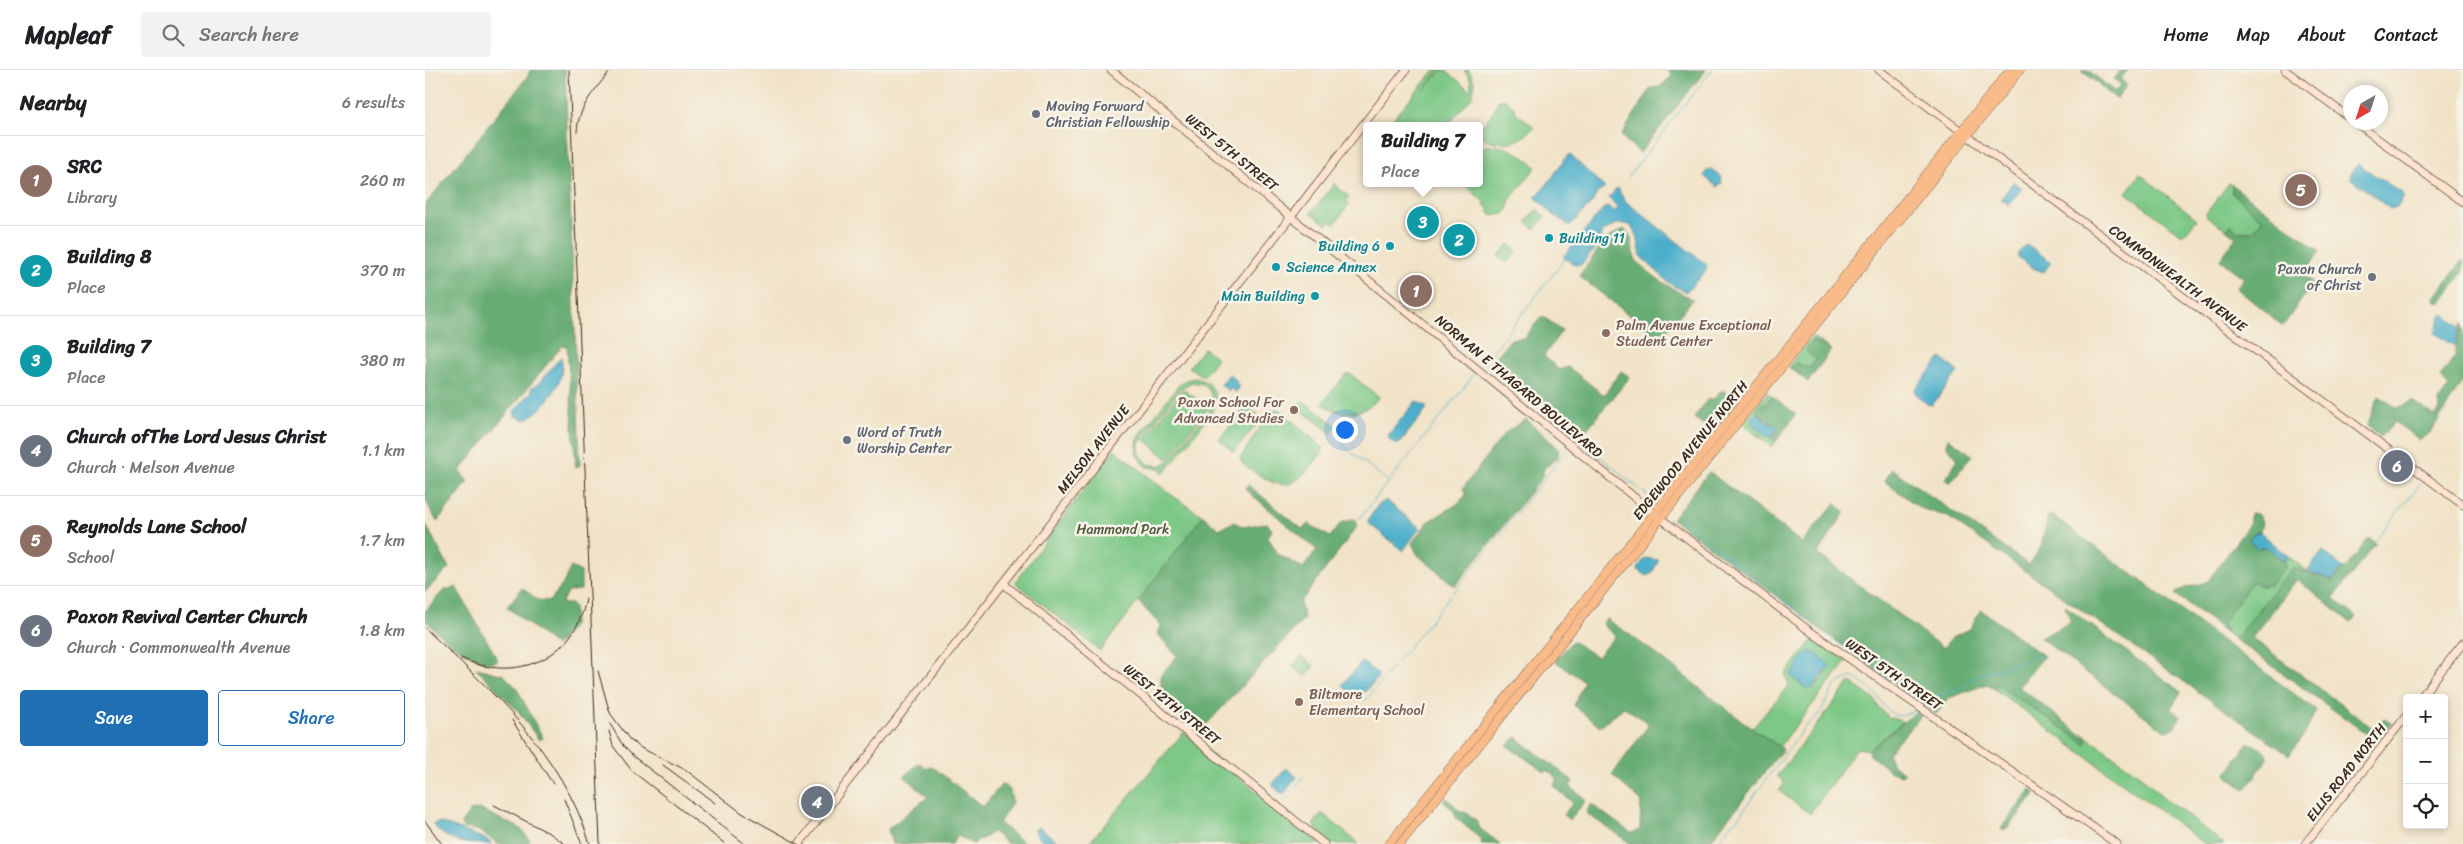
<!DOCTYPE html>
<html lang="en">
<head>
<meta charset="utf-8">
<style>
  body { margin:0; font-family:Sriracha,sans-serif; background:#f2f2f2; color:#202124 }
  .controls { position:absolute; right:15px; bottom:15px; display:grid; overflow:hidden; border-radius:5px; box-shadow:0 2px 8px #0003 }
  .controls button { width:45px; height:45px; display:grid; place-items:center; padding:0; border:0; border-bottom:1px solid #e0e0e0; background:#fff; color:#202124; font:25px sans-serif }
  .compass { position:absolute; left:1918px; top:15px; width:45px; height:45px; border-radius:50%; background:#fff; box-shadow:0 2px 8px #0003; rotate:219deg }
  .you { position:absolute; left:919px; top:359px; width:18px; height:18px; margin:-12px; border:4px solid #fff; border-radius:50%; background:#1a73e8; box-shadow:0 0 0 8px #1a73e833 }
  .badge { display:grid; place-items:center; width:32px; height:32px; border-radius:50%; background:#1f6fb2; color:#fff; font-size:16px; font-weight:700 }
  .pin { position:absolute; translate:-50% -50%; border:2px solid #fff; box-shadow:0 1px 5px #0006 }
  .popup { position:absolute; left:938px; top:52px; width:120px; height:65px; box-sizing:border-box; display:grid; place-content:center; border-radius:5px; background:#fff; filter:drop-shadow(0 1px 4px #0005); font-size:16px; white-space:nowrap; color:#757577 }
  .popup b { font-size:19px; color:#202124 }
  .popup::after { content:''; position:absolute; left:50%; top:100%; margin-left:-10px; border:10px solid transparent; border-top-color:#fff }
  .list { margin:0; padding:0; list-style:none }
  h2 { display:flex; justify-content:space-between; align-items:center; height:65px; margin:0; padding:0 20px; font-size:21px }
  h2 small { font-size:16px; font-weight:400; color:#757577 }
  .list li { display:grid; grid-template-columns:32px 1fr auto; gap:15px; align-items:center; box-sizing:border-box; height:90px; padding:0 20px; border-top:1px solid #e0e0e0 }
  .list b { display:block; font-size:19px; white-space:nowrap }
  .list p { margin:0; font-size:16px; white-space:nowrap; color:#757577 }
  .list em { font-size:16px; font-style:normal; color:#757577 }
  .actions { display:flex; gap:10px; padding:15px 20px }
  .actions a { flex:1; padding:11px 0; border:1px solid #1f6fb2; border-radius:5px; text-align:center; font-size:18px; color:#1f6fb2 }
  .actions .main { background:#1f6fb2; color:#fff }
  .icon { flex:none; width:28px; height:28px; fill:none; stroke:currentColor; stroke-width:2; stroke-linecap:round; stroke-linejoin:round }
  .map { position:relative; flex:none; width:2038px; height:774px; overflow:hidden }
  header { display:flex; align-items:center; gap:30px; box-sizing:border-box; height:70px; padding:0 25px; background:#fff; border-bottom:1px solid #e0e0e0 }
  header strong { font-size:24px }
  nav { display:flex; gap:28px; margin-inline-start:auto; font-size:18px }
  .search { width:350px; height:45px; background:#f2f2f2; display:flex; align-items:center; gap:12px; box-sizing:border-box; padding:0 18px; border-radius:5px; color:#757577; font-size:19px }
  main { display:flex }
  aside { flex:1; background:#fff }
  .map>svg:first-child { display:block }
  .green { fill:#7dc886; stroke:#5c7952; fill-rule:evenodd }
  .forest { fill:#66ac73; stroke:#506b48 }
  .water { fill:#4cafcb; stroke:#446c74 }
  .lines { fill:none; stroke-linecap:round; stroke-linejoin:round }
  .stream { stroke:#4cafcb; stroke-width:1 }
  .secondary-casing { stroke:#7b6b59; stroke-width:9 }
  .primary-casing { stroke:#7b6b59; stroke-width:9 }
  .secondary { stroke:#fde4d1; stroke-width:7 }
  .primary { stroke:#fabb8b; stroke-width:8 }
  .rail { stroke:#3b2a1e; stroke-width:1 }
  .worship-dot { fill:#6b7280; stroke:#f7f3e8; stroke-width:2 }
  .culture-dot { fill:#0f9aa8; stroke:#f7f3e8; stroke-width:2 }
  .education-dot { fill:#8d6e63; stroke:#f7f3e8; stroke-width:2 }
  .labels { text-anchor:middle; stroke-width:5; stroke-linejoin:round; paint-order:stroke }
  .worship-label { font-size:14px; fill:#5b616d; stroke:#f7f3e8; text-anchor:start }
  .street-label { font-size:14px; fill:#3b2a1e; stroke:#f7f3e8 }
  .culture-label { font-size:14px; fill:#0d838f; stroke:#f7f3e8; text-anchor:start }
  .education-label { font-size:14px; fill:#785e54; stroke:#f7f3e8; text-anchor:start }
  .park-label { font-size:14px; fill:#4f593d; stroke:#f7f3e8 }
</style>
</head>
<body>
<header>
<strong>Mapleaf</strong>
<div class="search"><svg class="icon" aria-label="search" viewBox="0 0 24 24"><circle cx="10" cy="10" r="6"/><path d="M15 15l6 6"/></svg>Search here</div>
<nav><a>Home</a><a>Map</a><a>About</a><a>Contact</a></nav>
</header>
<main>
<aside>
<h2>Nearby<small>6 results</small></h2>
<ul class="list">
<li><span class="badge" style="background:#8d6e63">1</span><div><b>SRC</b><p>Library</p></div><em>260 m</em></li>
<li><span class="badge" style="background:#0f9aa8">2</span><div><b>Building 8</b><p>Place</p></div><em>370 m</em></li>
<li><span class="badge" style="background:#0f9aa8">3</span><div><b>Building 7</b><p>Place</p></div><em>380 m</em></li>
<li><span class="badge" style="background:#6b7280">4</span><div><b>Church ofThe Lord Jesus Christ</b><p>Church · Melson Avenue</p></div><em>1.1 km</em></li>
<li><span class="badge" style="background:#8d6e63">5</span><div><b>Reynolds Lane School</b><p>School</p></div><em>1.7 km</em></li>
<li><span class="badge" style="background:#6b7280">6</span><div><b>Paxon Revival Center Church</b><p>Church · Commonwealth Avenue</p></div><em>1.8 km</em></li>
</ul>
<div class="actions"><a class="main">Save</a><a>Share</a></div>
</aside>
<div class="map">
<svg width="2038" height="774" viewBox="0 0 2038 774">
  <rect width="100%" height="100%" fill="#f7f3e8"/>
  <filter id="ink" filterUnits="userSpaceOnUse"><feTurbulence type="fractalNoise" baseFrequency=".02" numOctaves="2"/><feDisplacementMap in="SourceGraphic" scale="10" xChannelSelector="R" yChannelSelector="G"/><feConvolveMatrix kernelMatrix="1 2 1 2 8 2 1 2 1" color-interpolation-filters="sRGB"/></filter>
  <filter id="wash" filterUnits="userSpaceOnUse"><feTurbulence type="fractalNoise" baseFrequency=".0096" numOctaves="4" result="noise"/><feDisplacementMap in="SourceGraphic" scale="20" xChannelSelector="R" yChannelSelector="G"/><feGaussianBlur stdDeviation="1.12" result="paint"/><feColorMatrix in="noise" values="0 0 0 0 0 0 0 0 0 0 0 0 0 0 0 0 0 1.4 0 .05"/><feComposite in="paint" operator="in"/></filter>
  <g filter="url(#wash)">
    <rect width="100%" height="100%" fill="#f1e3c7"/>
    <path class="green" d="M1010,0H1015L998,21L1017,0H1021L1045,21L1046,11L1039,0H1044L1050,13L1047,27L1022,56H979L973,50L970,56H966L971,45Z
      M1074,30H1081L1091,40L1090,42L1109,57C1095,74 1072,79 1054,64V59L1066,45Z
      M1061,76C1082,74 1096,84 1111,97L1084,131L1083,139L1079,144L1067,146L1063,142L1065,139L1059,135L1060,133L1038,113H1054V80Z
      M1715,104L1772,149L1760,164H1755L1701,123Z
      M1804,113L1807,115V123L1838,149L1828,162H1814L1806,156L1802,160L1780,145Z
      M909,114L924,127L921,131L924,134L910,154L905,151L902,155L886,143Z
      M1112,139L1120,147L1110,159L1101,152Z
      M1084,174L1092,181L1082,193L1073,186Z
      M1389,268L1406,280L1388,271L1382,282L1391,289L1385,298L1370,293L1365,298L1363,297L1385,269Z
      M779,278L792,288L778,307L764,297Z
      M921,304H925L954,327C938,346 916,348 897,333Z
      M770,308C787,311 795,325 788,341L739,404L736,402L738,399L721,397L711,384L713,367L752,317L760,310ZM767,312L778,314L784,320L787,328L785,339L744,391L734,396L723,394L714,383V374L718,367L755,319Z
      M758,319L783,338L743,389L719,369Z
      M1342,323L1347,326L1341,334L1333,338L1328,351L1332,359L1351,371L1347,377L1319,355L1318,352Z
      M877,330L912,356L906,363L872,337Z
      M822,336L837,348L809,382L794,369Z
      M855,340L898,378L897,383C876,408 866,427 833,404C826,400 818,396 815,389L840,349L848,341Z
      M689,379L748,426L778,446L675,581L590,512Z
      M1863,486L1882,501L1867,499L1810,569L1801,562L1802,560L1797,553L1828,511L1861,497L1859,491Z
      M1389,568L1422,591L1354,677L1327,659L1364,615L1360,604ZM1404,599L1389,618L1376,615L1366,606Z
      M876,586L889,596L881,607L867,596Z
      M1425,612L1450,630L1454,638L1464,647L1478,652L1444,680L1432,678L1385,744L1354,721L1360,713L1352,706Z
      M1572,615L1663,670L1657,663L1721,710L1737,726L1799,774H1780L1568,618Z
      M759,662L896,774H663Z
      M897,743L934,774H905L888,755Z"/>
    <path class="forest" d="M105,0H140L155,395L151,397L142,276H137L35,401L43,412L12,452L0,429V135L103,6Z
      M1242,0H1281L1215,83L1196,66L1226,18L1235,17L1247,6Z
      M1656,0H1663L1690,22L1696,15L1689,9L1696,0H1703L1696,9L1702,15L1691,29Z
      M1807,115L1895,181L1879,205L1888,213L1858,256L1811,218L1819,208L1795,190L1811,167L1802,160L1806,155L1814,162H1828L1837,150L1807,123Z
      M1199,159C1210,168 1205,177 1210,188C1214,198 1257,226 1268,229L1235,269L1154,206L1181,169Z
      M2038,190V203L2015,234L2008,230Z
      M1117,246L1137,260L1119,286L1134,300L1143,297L1179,325L1196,301L1205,307L1157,365L1084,308L1070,288L1086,269L1099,268Z
      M2038,253V310L2006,362L1995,370L1970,352L1956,367L1942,356L1954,326L1972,338L1987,331L2010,346L2015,339L2014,331L2024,317L2015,307L2030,286V277Z
      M1388,271L1406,280L1383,312L1365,298L1370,293L1386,298L1391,289L1382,282V278Z
      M1297,320L1313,332L1289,362L1269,348L1283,329L1287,331Z
      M1347,326L1371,344L1351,371L1347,367L1354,359L1333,343V338L1337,334H1341Z
      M1101,349L1134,379L1133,388L1119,398L1118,406L1030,516L993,485L987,473L1003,452L1031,435L1041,425L1038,418L1080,363Z
      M1523,368L1547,385L1525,413L1520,409L1533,389L1522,377Z
      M1467,399L1604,495L1616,477L1623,446L1627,445L1891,640L1880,664L1864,685L1523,447L1495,438L1459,411Z
      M1284,402L1377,473L1410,433L1420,442L1393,484L1518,578L1527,567L1545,559L1556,540L1619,586L1594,617L1663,670L1661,674L1572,615L1568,618L1562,614L1524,628L1511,644L1247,449Z
      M823,415L877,459L884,454L905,467L916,453L930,449L933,455L875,533L879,549L780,656H768L736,629V605L752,586L732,563L736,556L713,531L778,446L794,459L809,452L818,457L842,453L847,460L843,467L853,484L878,498L892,480L820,419Z
      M1825,443L1832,444L1837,451L1835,462L1829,463C1838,474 1856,485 1861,496L1846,515L1836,516L1828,511L1797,553L1802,560L1801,562L1750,524C1765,513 1768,518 1783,511L1825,453Z
      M0,453L24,498L0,522Z
      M1944,468L1951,473L1908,528L1931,547L1926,553L1872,509L1827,568L1950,660L1959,649L1968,654L1952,669L1946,667L1810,569L1867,498L1908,510L1918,498H1921Z
      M146,497L156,502V520L144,521L137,531L139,534H147L149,537V554L131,576L82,537L97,518L113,530L125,531L138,514Z
      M31,517L73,590L66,594C38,585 20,570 0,550V541L19,520Z
      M1640,536L1756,622L1746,638L1755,646L1749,658L1740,661L1615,568L1646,552Z
      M1181,549C1243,588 1296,640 1358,679L1283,774H1251L1245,769L1239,774H1206L1161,743L1166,734L1206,763L1215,760L1216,731L1187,705L1223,656L1222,652L1199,637L1175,657L1149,636L1159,611L1130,591L1147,571L1172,587L1190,566L1177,554Z
      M51,598L79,605L91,617L118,668L114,670L94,642Z
      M1492,641L1497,645L1463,683L1468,695L1479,703L1477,705L1466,702L1445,685L1444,680Z
      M1091,667L1148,711L1145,716L1161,730L1145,750L1138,745L1148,733L1129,716L1133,709L1122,700L1120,702L1082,676Z
      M1823,673C1831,674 1841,681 1843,688L1820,720L1801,705Z
      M494,693L501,698L507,696L558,737L577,714L585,720L587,733L574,753L600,774H583L568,762L548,774L533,766L527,774H467L463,759L503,727L479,706Z
      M1606,720L1610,723L1609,726L1583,758L1577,760L1576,758Z
      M1020,728L1024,730L1036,742L1042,743L1052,751L1053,757L1075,774H1056L1057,770L1031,748L1029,741L1019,732Z
      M54,739L95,758L105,770L103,774H71L70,771L52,760L38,758L36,754L45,741Z"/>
    <path class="water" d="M1144,84L1180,118L1172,123L1167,133L1145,156L1129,145L1110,127C1125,114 1133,97 1144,84Z
      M1933,94L1977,123L1979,127L1972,137L1965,139L1925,108L1926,102Z
      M1287,99L1295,106L1297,113L1292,117L1279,106L1282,100Z
      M1588,112L1597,118L1584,135L1576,129Z
      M1192,118L1200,131L1282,195L1280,202L1261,222L1247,215L1216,187L1212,165L1206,156L1201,154H1191L1179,161L1171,178L1156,195H1150L1138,187L1178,139L1182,137L1190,141L1193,139L1184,128Z
      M1602,174L1626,192L1619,202L1610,199L1593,187V183Z
      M2018,244L2035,257L2030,277L2010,263L2015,248Z
      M136,287C143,310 120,339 100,350L90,346L89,341L107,321L106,318L113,314Z
      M1516,288L1533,302L1507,335L1502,334L1491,324L1490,319Z
      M804,304L812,311L810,313L815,317L811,322L806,319L804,321L796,315Z
      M991,331L1001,336V340L974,374H970L964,369V364Z
      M1333,343L1342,352L1354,357L1347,367L1341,365L1328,355V347Z
      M961,430L995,458L978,481L942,452L952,436Z
      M1835,462L1863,486V488L1859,491L1842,477L1832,478L1824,470L1829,463Z
      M1898,481L1918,498L1908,510L1882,501Z
      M1220,488L1234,490L1227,503L1222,506L1212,499Z
      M1385,581L1397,588L1405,596L1386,619L1381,618L1366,606L1376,589Z
      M937,592L953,604V608L933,629L917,615Z
      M861,698L872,707L859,724H856L847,715Z
      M14,752L63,770L67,774C43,774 23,774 8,754Z
      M614,757L636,774C623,774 615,771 609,760Z"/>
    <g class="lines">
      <path class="stream" d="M1203,107L1287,0
        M1015,254L1039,273
        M1057,290L1153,369
        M1060,292L1140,189
        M916,374L963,411
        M1163,377L1214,419
        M1218,422L1230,431
        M1249,444L1389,555L1495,632
        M934,449L1045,310L1048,303
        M1951,470L1995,414
        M1028,523L1141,381
        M1629,578L1632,576
        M972,592L1025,526
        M940,631L968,597
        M1496,632L1540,616L1546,608L1617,585
        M861,729L879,706
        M1291,774L1305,755L1310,752L1379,658L1395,644L1407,620L1413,613L1428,607C1435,612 1444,617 1450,624C1464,640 1466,655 1491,639"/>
    </g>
  </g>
  <g filter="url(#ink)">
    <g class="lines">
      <g class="secondary-casing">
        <path id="secondary" d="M686,0L1226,441L1386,562L1692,774
          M1454,0L2038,435
          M1860,0L1926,49
          M1930,52L2038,132
          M579,514L899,774
          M1995,628L2038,573
          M374,774L981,0
          M1880,774L1982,645"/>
      </g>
      <g class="primary-casing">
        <path id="primary" d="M964,774L1585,0
          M975,774L1595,0"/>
      </g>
      <use href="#secondary" class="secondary"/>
      <use href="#primary" class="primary"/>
      <path class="rail" d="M144,0L175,774
        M152,62C153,36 171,19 186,0
        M0,558C67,622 137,682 165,774
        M36,588C90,614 150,589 161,529
        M173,601L185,643L205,670L216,678L261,700L317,743L373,774
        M87,650L128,714
        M185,654L199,677L208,686L320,774
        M184,661L188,676L207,701L300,774
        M238,695L290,733
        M139,729L157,774
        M69,735L126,764L140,774
        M0,751L17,774"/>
    </g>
  </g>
  <g class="worship-dot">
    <circle cx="611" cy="44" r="5"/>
    <circle cx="1947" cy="207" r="5"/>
    <circle cx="422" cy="370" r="5"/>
  </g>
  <g class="culture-dot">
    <circle cx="1124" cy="168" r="5"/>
    <circle cx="965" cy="176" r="5"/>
    <circle cx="851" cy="197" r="5"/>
    <circle cx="890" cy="226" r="5"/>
  </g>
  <g class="education-dot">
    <circle cx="1181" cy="263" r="5"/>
    <circle cx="869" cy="340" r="5"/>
    <circle cx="874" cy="632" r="5"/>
  </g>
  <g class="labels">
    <g class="worship-label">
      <text x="621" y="41">Moving Forward<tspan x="621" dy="16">Christian Fellowship</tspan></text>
      <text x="1937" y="204" text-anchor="end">Paxon Church<tspan x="1937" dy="16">of Christ</tspan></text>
      <text x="432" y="367">Word of Truth<tspan x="432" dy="16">Worship Center</tspan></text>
    </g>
    <g class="street-label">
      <text transform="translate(807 82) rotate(39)" y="5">WEST 5TH STREET</text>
      <text transform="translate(1753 208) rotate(37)" y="5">COMMONWEALTH AVENUE</text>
      <text transform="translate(1094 316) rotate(40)" y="5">NORMAN E THAGARD BOULEVARD</text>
      <text transform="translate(668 379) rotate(-52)" y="5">MELSON AVENUE</text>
      <text transform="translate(1265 380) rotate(-51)" y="5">EDGEWOOD AVENUE NORTH</text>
      <text transform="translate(1469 604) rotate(35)" y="5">WEST 5TH STREET</text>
      <text transform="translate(747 634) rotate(39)" y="5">WEST 12TH STREET</text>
      <text transform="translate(1921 702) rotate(-52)" y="5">ELLIS ROAD NORTH</text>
    </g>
    <g class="culture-label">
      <text x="1134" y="173">Building 11</text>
      <text x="955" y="181" text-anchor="end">Building 6</text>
      <text x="861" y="202">Science Annex</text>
      <text x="880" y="231" text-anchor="end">Main Building</text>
    </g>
    <g class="education-label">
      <text x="1191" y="260">Palm Avenue Exceptional<tspan x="1191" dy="16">Student Center</tspan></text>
      <text x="859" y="337" text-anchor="end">Paxon School For<tspan x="859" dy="16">Advanced Studies</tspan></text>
      <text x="884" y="629">Biltmore<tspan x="884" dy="16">Elementary School</tspan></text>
    </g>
    <g class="park-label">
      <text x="698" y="464">Hammond Park</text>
    </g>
  </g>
</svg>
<div class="controls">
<button>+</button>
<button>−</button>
<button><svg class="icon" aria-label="locate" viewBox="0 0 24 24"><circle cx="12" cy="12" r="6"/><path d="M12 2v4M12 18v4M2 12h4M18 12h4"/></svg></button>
</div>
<svg class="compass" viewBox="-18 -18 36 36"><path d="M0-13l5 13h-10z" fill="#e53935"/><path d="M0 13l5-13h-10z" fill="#757577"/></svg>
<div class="you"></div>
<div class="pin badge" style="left:991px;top:221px;background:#8d6e63">1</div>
<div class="pin badge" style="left:1034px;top:170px;background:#0f9aa8">2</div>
<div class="pin badge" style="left:998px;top:152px;background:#0f9aa8">3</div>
<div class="popup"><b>Building 7</b>Place</div>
<div class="pin badge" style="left:392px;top:732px;background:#6b7280">4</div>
<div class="pin badge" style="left:1876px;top:120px;background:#8d6e63">5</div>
<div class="pin badge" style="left:1972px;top:396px;background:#6b7280">6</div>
</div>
</main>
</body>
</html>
